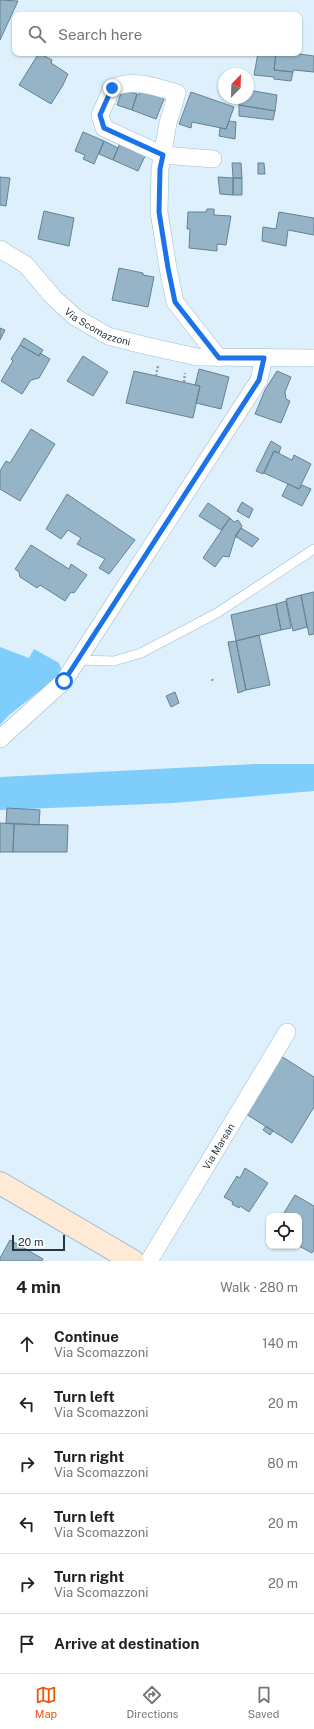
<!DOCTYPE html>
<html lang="en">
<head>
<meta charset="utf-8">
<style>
  body { margin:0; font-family:"Public Sans",sans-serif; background:#f6f6f6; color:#222 }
  .controls { position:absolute; right:12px; bottom:12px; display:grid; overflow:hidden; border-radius:8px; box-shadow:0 1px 3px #0004 }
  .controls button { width:36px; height:36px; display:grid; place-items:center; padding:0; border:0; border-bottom:1px solid #e0e0e0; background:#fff; color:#222; font:20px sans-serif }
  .compass { position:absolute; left:218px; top:68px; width:36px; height:36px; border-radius:50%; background:#fff; box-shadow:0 1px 3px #0004; rotate:23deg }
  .scale { position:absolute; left:12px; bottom:10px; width:53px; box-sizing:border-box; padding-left:4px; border:2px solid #29363e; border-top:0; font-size:11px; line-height:14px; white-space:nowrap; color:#29363e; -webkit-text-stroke:3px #fff; paint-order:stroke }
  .stop { position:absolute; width:12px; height:12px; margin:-9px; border:3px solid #1a73e8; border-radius:50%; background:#fff }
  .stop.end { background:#1a73e8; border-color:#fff; box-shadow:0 1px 4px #0008 }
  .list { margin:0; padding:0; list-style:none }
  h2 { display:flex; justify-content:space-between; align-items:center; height:52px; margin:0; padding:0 16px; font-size:17px }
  h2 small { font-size:13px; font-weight:400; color:#767676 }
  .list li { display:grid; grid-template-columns:26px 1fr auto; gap:12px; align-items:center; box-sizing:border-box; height:60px; padding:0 16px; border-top:1px solid #e0e0e0 }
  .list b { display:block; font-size:15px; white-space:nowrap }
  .list p { margin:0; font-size:13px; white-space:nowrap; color:#767676 }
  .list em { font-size:13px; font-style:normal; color:#767676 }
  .icon { flex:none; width:22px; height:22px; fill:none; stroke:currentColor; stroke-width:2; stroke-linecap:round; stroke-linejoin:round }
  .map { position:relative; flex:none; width:314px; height:1261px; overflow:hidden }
  .search { position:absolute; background:#fff; box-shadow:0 1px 3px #0004; left:12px; right:12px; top:12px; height:44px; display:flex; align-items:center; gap:10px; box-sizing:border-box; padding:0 14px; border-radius:8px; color:#767676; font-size:15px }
  .sheet { height:412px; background:#fff }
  nav { display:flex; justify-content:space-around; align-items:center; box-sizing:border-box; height:56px; border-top:1px solid #e0e0e0; background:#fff; font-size:11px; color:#767676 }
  nav a { display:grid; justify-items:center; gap:2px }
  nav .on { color:#ea580c }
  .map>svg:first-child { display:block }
  .green { fill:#7fcdfb }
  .building { fill:#95b4c7; stroke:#658295 }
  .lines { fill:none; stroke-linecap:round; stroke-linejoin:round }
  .service-casing { stroke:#9ebcd0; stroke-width:10 }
  .minor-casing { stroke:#9ebcd0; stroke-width:18 }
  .secondary-casing { stroke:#9ebcd0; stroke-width:24 }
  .path { stroke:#8c9da7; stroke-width:2.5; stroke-dasharray:2 2; stroke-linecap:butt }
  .service { stroke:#fff; stroke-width:9 }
  .minor { stroke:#fff; stroke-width:17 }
  .secondary { stroke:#feead5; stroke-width:22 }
  .route { stroke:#1a73e8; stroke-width:5 }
  .labels { text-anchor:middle; stroke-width:3.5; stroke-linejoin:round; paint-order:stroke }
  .street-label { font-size:10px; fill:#29363e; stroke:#fff }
</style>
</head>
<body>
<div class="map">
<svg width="314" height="1261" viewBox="0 0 314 1261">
  <rect width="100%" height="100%" fill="#ddf0fc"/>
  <path class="green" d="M0,647L29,658L34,649L59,663L62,671L60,675L9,715L0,725Z
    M255,764H314V791L173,803L0,810V777Z"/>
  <path class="building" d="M0,0L18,1L0,40Z
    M39,53L52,60L51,63L68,74L63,85L51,104L19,85Z
    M258,53H276L274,70L293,72L291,81L274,79V77L254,75Z
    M276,53H292L314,56V72L293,70V72L274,70Z
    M143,85L166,94L156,119L132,110L137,94L139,95Z
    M122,90L137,94L132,110L117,105Z
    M248,90L277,95L275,111L239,105L240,98H248Z
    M191,92L234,107L226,129L192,122L191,128L179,124Z
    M239,105L275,111L273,120L239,116Z
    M229,121L236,122L235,139L219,136L220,128L226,129Z
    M83,132L104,141L94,164L83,159L85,155L75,151Z
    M122,138L148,150L138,171L113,160Z
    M104,141L118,148L113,160L99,154Z
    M232,163H241L242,178H233Z
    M258,163H264L265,174H258Z
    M0,177L10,178L6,206L0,205Z
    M218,177L233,178V195L220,194Z
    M233,178H242V195H233Z
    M207,209H214V215L231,216L226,245L217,244V251L189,248L190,229H187L188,212H206Z
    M44,211L74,218L69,246L38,239Z
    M279,212L314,218V235L288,230L286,246L262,241L263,227L276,229Z
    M119,268L143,273V275L154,277L148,307L112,300Z
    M0,328L5,330L0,340Z
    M24,338L43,350L39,356L20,345Z
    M20,345L39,356L40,353L50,359L39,378L31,380L22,394L1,381L13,361L11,359Z
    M83,356L108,372L93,396L67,381Z
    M199,369L229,377L221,409L196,403L200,386L195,385Z
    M134,371L200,386L193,418L126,403Z
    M277,371L291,377L285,392L286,399L290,401L281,423L255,414L265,390Z
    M31,429L55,444L20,501L0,489V471L6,461L10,463Z
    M271,441L281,447L279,453L274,451L263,474L256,471Z
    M274,451L292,460L294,455L311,464L299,489L264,473Z
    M288,484L299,489L302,485L311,489L302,506L282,496Z
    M67,494L135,540L109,574L99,568L105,559L77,544L81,538L68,530L61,539L46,529Z
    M242,502L253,509L249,518L237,511Z
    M208,503L230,518L221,530L199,516Z
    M230,518L234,522L238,520L242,526L235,538L229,557L223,556L215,567L203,558Z
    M241,528L259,539L252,547L235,536Z
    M31,545L69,569L71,564L87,575L74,593L71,592L65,601L40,585L37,588L20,577L19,572L15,569Z
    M314,592V634L309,635L301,595Z
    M301,595L307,627L293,631L286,599Z
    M286,601L291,628L281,630L276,604Z
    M276,604L281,630L236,641L231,615Z
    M259,635L270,685L246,690L236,641Z
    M236,641L246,690L238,693L228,642Z
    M175,692L179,703L171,707L166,696Z
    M7,808L40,810L39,825L6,823Z
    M0,823L14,824L13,852H0Z
    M14,824L68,825L67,852H13Z
    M281,1056L314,1077V1107L292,1143L246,1114Z
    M266,1126L273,1131L270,1135L263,1130Z
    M245,1168L268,1183L249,1212L240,1206L239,1208L232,1204L233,1202L224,1197L237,1176L240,1178Z
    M295,1195L314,1206V1250L312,1253L299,1246V1216H282Z
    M10,1240L43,1259L42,1261H0V1258Z"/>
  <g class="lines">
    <g class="service-casing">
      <path id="service" d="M78,660L114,661L141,653L217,613L314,549"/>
    </g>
    <g class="minor-casing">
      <g id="minor">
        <path d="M213,159L163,155L104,128L100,115L112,88C134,78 156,87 177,93L168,123L160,169L159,212L168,268L175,302L219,358"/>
        <path id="s1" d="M0,249L26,265L53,297L75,317L108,336L143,345L197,357L314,358"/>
        <path d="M0,739L64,681L259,380L264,357"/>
        <path id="s2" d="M149,1261L287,1032"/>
      </g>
    </g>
    <g class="secondary-casing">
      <path id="secondary" d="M0,1183L133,1261"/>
    </g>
    <path class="path" d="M156,376L158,366
      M184,382L185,373
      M212,679L213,682"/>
    <use href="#service" class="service"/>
    <use href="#minor" class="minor"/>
    <use href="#secondary" class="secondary"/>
  </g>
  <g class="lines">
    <path class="route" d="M64,681L259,380L264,358H219L175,302L168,268L159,212L160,169L163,155L104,128L100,115L112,88"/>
  </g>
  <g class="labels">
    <g class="street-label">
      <text dy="4" stroke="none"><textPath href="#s1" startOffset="127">Via Scomazzoni</textPath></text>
      <text dy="4" stroke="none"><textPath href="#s2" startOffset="134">Via Marsan</textPath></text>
    </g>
  </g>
</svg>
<div class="controls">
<button><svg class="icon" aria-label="locate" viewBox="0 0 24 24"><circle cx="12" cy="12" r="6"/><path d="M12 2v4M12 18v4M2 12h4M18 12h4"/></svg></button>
</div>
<svg class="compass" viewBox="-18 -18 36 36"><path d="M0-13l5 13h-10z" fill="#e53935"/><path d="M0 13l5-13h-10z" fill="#767676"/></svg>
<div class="scale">20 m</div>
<div class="stop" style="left:64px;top:681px"></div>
<div class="stop end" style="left:112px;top:88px"></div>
<div class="search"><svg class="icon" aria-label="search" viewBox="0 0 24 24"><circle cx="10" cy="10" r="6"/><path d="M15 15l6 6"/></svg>Search here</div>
</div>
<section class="sheet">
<h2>4 min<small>Walk · 280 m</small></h2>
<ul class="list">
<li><svg class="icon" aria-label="ahead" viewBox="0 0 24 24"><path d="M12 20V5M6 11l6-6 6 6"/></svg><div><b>Continue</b><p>Via Scomazzoni</p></div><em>140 m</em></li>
<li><svg class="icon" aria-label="left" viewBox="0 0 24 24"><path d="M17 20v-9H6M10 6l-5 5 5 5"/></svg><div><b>Turn left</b><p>Via Scomazzoni</p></div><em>20 m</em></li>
<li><svg class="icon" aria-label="right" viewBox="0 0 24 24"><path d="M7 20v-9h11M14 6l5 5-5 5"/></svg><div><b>Turn right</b><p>Via Scomazzoni</p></div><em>80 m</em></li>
<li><svg class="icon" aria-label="left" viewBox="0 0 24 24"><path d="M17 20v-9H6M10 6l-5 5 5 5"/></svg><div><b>Turn left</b><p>Via Scomazzoni</p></div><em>20 m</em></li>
<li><svg class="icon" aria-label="right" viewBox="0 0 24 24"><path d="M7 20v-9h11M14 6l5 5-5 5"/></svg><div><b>Turn right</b><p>Via Scomazzoni</p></div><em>20 m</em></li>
<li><svg class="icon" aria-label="arrive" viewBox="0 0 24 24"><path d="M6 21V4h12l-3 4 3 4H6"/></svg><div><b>Arrive at destination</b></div></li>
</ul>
</section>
<nav>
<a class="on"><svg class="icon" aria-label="map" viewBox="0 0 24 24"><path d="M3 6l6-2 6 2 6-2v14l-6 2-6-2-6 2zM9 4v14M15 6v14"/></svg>Map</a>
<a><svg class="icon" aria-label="directions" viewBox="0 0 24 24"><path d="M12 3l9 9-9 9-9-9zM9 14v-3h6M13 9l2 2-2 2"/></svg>Directions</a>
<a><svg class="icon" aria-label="saved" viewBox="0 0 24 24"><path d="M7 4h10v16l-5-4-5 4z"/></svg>Saved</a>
</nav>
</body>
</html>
